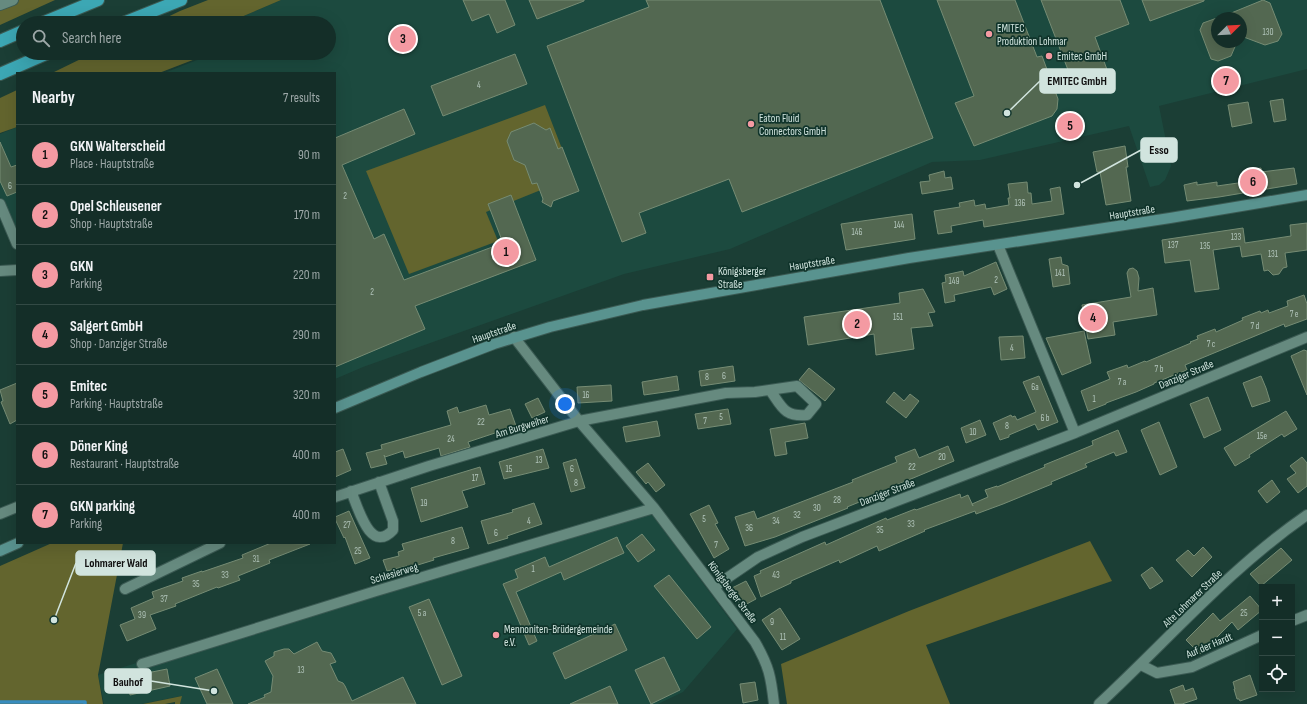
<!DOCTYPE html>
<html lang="en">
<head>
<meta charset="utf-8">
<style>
  body { margin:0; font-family:"Sofia Sans Condensed",sans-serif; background:#213a34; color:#f1f3f6 }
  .controls { position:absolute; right:12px; bottom:12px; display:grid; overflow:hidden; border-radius:0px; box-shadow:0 4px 16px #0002 }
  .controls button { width:36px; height:36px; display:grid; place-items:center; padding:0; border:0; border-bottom:1px solid #334a45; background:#142e28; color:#f1f3f6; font:20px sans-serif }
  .compass { position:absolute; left:1211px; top:12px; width:36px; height:36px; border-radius:50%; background:#142e28; box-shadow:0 4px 16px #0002; rotate:66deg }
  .you { position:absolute; left:565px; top:404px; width:14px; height:14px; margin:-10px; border:3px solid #fff; border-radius:50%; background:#1a73e8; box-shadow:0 0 0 6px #1a73e833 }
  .badge { display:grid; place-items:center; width:26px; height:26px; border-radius:50%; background:#f49aa2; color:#111; font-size:13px; font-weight:700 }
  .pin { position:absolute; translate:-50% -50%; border:2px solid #fff; box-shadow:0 1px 4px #0006 }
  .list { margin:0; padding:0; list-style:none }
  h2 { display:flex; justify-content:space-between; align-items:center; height:52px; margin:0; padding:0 16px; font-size:17px }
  h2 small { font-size:13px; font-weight:400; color:#9da8a8 }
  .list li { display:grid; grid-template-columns:26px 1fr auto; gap:12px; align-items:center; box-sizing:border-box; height:60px; padding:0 16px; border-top:1px solid #334a45 }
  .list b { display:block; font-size:15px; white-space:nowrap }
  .list p { margin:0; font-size:13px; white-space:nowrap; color:#9da8a8 }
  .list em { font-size:13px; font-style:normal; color:#9da8a8 }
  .icon { flex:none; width:22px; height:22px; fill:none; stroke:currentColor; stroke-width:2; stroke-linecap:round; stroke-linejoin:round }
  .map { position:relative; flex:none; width:1307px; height:704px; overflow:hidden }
  .search { position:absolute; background:#142e28; box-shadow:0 4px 16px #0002; left:16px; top:16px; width:320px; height:44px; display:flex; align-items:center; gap:10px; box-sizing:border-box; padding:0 14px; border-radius:22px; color:#9da8a8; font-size:15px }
  .panel { position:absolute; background:#142e28; box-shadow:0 4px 16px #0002; left:16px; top:72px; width:320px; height:472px; border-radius:0px }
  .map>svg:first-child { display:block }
  .built { fill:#1c4a3f; fill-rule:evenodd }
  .green { fill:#63652e }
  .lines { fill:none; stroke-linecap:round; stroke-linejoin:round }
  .stream { stroke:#388cbe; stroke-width:3.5 }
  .building { fill:#536851; stroke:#768c74 }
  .minor-casing { stroke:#3b5a53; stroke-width:12 }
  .secondary-casing { stroke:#3b5a53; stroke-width:12 }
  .motorway-casing { stroke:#3b5a53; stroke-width:14 }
  .minor { stroke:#668a7f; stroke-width:10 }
  .secondary { stroke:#59938f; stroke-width:10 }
  .motorway { stroke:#3ca7b4; stroke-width:12 }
  .poi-dot { fill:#f49aa2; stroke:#10342b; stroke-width:1.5 }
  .labels { text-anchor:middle; stroke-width:3.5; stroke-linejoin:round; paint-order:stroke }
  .number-label { font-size:9px; fill:#b2c5bb }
  .poi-label { font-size:11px; fill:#d1e4de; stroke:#10342b; text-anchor:start }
  .street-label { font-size:11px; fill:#d1e4de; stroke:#10342b }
  .leader { fill:none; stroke:#d1e4de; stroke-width:1.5 }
  .callout-dot { fill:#d1e4de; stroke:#10342b; stroke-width:1.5 }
  .callout { fill:#d1e4de; stroke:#d1e4de; stroke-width:1.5 }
  .callout-label { font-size:12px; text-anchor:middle; font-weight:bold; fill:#111 }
</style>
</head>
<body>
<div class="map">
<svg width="1307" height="704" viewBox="0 0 1307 704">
  <rect width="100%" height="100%" fill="#1b3e35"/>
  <path class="built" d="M281,0H1307V69L1159,106L1171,166L1165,180L1159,185L1150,187L1129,126L980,160L932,162L730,249L624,274L363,367L335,379V73H164L215,53H329V23H227ZM1217,18H1241V42H1217Z
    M17,127V237L0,197V134Z
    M644,504L737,629L683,692L658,704H180L181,696L142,704H104L98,675Z"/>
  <path class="green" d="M0,0H55L0,25Z
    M208,0H281L227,23H155L180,11Z
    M93,53H211L159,73H52Z
    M17,90V127L0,133V98Z
    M545,105L573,177L486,212L498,241L409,274L366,171Z
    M1090,541L1112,581L926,645L950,704H787L781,664L909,611Z
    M52,543H123L98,675L103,704H0V566Z
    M182,696L180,704H175V702L165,704H143Z"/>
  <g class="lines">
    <path class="stream" d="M0,702H85V704"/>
  </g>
  <path class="building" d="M463,0H505L515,25L497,33L489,14L472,21Z
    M529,0H584V1L537,19Z
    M646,0H880L933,138L742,212L729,179L639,213L646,233L622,242L547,46L649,7Z
    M937,0H1015L1037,57L1042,56L1058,99L1057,109L1052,116L974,146L955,103L974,96Z
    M1041,0H1120L1129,24L1095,37L1109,75L1075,88Z
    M1142,0H1204V1L1150,21Z
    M1263,0L1270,3L1282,34L1278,41L1265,45L1241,36V18H1219Z
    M1217,18V42H1237L1231,56L1218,61L1211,59L1200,30L1203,23Z
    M515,54L527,84L443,116L431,86Z
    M1283,99L1286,120L1274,122L1270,101Z
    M1248,102L1252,123L1232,127L1228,105Z
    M404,109L415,134L342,165L374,239L384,234L404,280L503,243L488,204L511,195L536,260L415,306L425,329L335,367V138Z
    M534,123L546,130L550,128L558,149L562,147L579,191L553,201L551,207L542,202L543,199L537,183L532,184L525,165L514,160L507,141L511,132Z
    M0,142L11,167L17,165V192L7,196L0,181Z
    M1125,146L1128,167H1126L1131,201L1106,205L1100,172H1097L1093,152Z
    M1261,168V172L1294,168L1297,184L1219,197L1187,201L1184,185L1197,182V185L1217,182V186L1245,182L1243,171Z
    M944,171L945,178L951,177L953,189L922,194L920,182L930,181L929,175Z
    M1027,182L1028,193H1031L1032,204L1052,201L1050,189L1060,187L1064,214L984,227L983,220L951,226L952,232L938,234L934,211L960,207L959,203L974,200L975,206L985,204L986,209L1009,205L1008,198H1010L1008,184Z
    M912,214L915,239L846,250L841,224Z
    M1307,223V250L1285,253L1287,267L1283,268L1279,274L1273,275L1268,270L1264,271L1261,254L1242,257L1240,246L1213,250L1219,289L1195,292L1190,260L1165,263L1162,240L1243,228L1245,243L1291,236L1290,225Z
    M1061,257L1062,264L1068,266L1070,284L1053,287L1049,259Z
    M996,262L1007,289L994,295L991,287L954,295L955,301L945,303L942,283L946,282L945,275L963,271L964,276Z
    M1133,268L1137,271L1139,278L1138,291L1153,288L1157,315L1113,322L1115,335L1088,339L1082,305L1131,297L1127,273L1129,269Z
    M923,289L935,312L928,313L933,326L911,328L914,349L876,355L874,334L808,345L804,317L900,303L899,293Z
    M1304,295L1307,304V319L1285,327L1284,324L1185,365L1187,370L1154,383V384L1136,392L1106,403V404L1088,411L1081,391L1110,379L1107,372L1127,365L1128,368L1145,361L1146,362L1191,343L1190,342L1198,339L1197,336L1215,329L1216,332L1243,320L1242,318L1260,311L1261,313L1268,310L1269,313L1288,306L1287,301Z
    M1084,331L1091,363L1062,375L1046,338Z
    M1023,336L1025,358L1001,360L999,337Z
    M1304,350L1307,351V395L1291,356Z
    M733,366L735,381L701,386L699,371Z
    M809,368L835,389L825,401L799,380Z
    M677,376L679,390L644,395L642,382Z
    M1039,376L1058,422L1038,430L1035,424L1009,435V437L1000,440L993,423L1011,415L1012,417L1015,416L1017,420L1036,412L1023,382Z
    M1261,376L1266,388L1270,401L1252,407L1243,383Z
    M17,383V420L10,424L1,402L3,401L0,390Z
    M611,385L612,401L578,403L577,387Z
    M894,392L904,401L910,394L919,401L906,418L886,402Z
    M1208,397L1221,430L1204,438L1190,404Z
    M538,398L545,412L532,418L525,404Z
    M486,405L489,415L510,409L516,426L468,442L470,447L441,456L439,448L405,458L403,451L385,457L384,455L387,464L371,468L366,453L382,449L381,445L451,425L447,411L457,407L459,413Z
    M728,409L731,424L698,429L695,414Z
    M1286,411L1297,429L1284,437L1282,434L1249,455L1250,457L1235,466L1224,448Z
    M980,420L986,435L966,443L961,428Z
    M657,421L660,436L626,442L623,427Z
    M1159,422L1177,467L1160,475L1141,430Z
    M805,423L808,438L785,442L787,454L775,456L770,429Z
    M1118,430L1127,452L1116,456L1114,452L1085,464L1087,467L1051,482L1052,484L1003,504L976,514L975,511L924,530L925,531L879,551L877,546L840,563L839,560L791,581V583L761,597L754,576L761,573L760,571L825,542L826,545L886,518L887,520L915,509L916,510L960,494L961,498L968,495L973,506L972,504L988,497L985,490L997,486V487L1045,467L1044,465L1093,445L1092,441Z
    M948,446L954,461L894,486V488L847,507L848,508L775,537L745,546L735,517L754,511L757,519L853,482L852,480L897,462L895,457L915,449L919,458Z
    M343,449L351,470L335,477V452Z
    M543,449L549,468L504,479L499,462Z
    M1302,457L1307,463V486L1298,493L1287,479L1296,473L1290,466Z
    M576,459L585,488L571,492L563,463Z
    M648,463L665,485L656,492L648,482L646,484L636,472Z
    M480,467L485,484L462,491L468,507L421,522L411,488Z
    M1272,480L1280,492L1267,503L1258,491Z
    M534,503L542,524L507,536L508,538L488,544L481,521L513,512L512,510Z
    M709,505L718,523L715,524L729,549L714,558L690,514Z
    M349,511L370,558L355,564L345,537L344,538L335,519V517Z
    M462,527L469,548L433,558L434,560L408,568L407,566L387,571L383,560L399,556L398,552L404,550L402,544Z
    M642,534L655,550L638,562L626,546Z
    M617,537L624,553L564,580L561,572L516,592L537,641L529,645L503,584L518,578L515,570L545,557L549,567Z
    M271,543L310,544L269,560L270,563L238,576L240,580L218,588L217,587L175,604L176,606L150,615L156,629L127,641L120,625L135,619L131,608L154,598L152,592L183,581L182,578L202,571V572L243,558L242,555Z
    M1203,547L1212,557L1192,577L1176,560L1188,550L1194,556Z
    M1281,548L1292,560L1261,586L1250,574Z
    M1152,567L1163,581L1150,589L1141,575Z
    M669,575L711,627L697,639L654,586Z
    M746,581L756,599L741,607L732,588Z
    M1250,596L1262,610L1238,630L1232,622L1200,654L1186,640L1213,613L1220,621Z
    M429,599L462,676L442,685L409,607Z
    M780,608L800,639L782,650L762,620Z
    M615,624L627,650L565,679L553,653Z
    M317,642L322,651L331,653L336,662L330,664L338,681L343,683L345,686L352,701L403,677L416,704H248L265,697L264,695L271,692L273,676L265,661L274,656V652L284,649H289L294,654Z
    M664,657L680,690L651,704L635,670Z
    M167,669L170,686L130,695L127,677Z
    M217,669L233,704H207L195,678Z
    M1250,675L1257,695L1240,701L1239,699H1237L1234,689H1235L1233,682Z
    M755,682L758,700L743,703L740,684Z
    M1183,685L1185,691L1193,688L1197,699L1182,704H1175L1170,690Z
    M610,686L618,704H570Z"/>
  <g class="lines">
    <g class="minor-casing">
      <path id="minor" d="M0,5L13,0
        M0,204L17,244
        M998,245L1075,433
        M0,271L17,270
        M514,337L579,421L654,508L755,642C769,666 771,677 774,704
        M351,491C358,507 370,555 393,530V521L379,482
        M335,497L429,466L579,421L726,393L755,392L797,386L816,404L807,415C784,417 782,407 770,390
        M0,514L17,507
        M714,587L758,557L802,537L1075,433L1307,337
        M125,589L220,543
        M1292,621L1307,615
        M142,664L376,591L654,508
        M1141,665L1157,673L1192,667L1262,635
        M1099,704C1168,640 1230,568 1307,515"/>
    </g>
    <g class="secondary-casing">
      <path id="secondary" d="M335,408L421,372L494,344L550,327L643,305L909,258L1170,218L1307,195
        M0,551L18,543"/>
    </g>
    <g class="motorway-casing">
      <path id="motorway" d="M42,23L98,0
        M123,23L181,0
        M0,41L23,31
        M0,74L48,53"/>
    </g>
    <use href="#minor" class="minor"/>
    <use href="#secondary" class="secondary"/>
    <use href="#motorway" class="motorway"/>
  </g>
  <g class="poi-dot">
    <circle cx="989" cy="34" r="4"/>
    <circle cx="1049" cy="56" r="4"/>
    <circle cx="751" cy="124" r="4"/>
    <rect x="706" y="273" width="8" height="8" rx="2"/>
    <circle cx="496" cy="635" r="4"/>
  </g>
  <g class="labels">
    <g class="number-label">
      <text x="1268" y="35">130</text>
      <text x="479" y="88">4</text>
      <text x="10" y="189">6</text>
      <text x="345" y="199">2</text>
      <text x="1020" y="206">136</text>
      <text x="899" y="228">144</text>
      <text x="857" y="235">146</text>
      <text x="1236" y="240">133</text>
      <text x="1173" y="248">137</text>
      <text x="1205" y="249">135</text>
      <text x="1273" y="257">131</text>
      <text x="1060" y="276">141</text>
      <text x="996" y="283">2</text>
      <text x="954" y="284">149</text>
      <text x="372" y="295">2</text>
      <text x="1294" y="317">7 e</text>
      <text x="898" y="320">151</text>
      <text x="1255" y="329">7 d</text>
      <text x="1211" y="347">7 c</text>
      <text x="1012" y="351">4</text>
      <text x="1159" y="372">7 b</text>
      <text x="724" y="379">6</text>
      <text x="707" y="380">8</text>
      <text x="1122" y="385">7 a</text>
      <text x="1035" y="390">6a</text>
      <text x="586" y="398">16</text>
      <text x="1094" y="402">1</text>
      <text x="721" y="420">5</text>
      <text x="1045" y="421">6 b</text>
      <text x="705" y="424">7</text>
      <text x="481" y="425">22</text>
      <text x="1007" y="429">8</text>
      <text x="973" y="435">10</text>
      <text x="1262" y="439">15e</text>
      <text x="451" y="442">24</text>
      <text x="942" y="460">20</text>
      <text x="539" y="463">13</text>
      <text x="912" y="470">22</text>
      <text x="509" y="472">15</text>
      <text x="572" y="472">6</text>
      <text x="475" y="481">17</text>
      <text x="576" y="486">8</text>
      <text x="837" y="503">28</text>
      <text x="424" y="506">19</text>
      <text x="817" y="511">30</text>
      <text x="797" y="518">32</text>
      <text x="704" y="522">5</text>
      <text x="529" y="524">4</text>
      <text x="776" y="524">34</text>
      <text x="911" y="527">33</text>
      <text x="347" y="528">27</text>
      <text x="749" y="531">36</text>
      <text x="880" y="533">35</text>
      <text x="496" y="536">6</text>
      <text x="453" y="544">8</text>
      <text x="716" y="548">7</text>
      <text x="358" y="554">25</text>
      <text x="256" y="562">31</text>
      <text x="533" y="572">1</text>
      <text x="225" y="578">33</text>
      <text x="776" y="578">43</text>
      <text x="196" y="587">35</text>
      <text x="164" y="602">37</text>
      <text x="422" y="616">5 a</text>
      <text x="1244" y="616">25</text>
      <text x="142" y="618">39</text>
      <text x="772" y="625">9</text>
      <text x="783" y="640">11</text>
      <text x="301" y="673">13</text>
    </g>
    <g class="poi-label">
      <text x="997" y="32">EMITEC<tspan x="997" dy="13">Produktion Lohmar</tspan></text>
      <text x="1057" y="60">Emitec GmbH</text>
      <text x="759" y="122">Eaton Fluid<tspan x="759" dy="13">Connectors GmbH</tspan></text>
      <text x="718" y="275">Königsberger<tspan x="718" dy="13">Straße</tspan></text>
      <text x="504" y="633">Mennoniten-Brüdergemeinde<tspan x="504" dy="13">e.V.</tspan></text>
    </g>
    <g class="street-label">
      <text transform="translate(1132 212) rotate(-9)" y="4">Hauptstraße</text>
      <text transform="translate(812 263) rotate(-9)" y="4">Hauptstraße</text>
      <text transform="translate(494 332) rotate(-19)" y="4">Hauptstraße</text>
      <text transform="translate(1186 374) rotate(-23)" y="4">Danziger Straße</text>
      <text transform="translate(522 426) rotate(-17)" y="4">Am Burgweiher</text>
      <text transform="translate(887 492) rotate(-21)" y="4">Danziger Straße</text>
      <text transform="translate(394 573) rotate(-17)" y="4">Schlesierweg</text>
      <text transform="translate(733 592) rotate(53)" y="4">Königsberger Straße</text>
      <text transform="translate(1192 598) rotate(-44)" y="4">Alte Lohmarer Straße</text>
      <text transform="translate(1209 645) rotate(-23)" y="4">Auf der Hardt</text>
    </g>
  </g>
  <path class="leader" d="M1007 113L1040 81M1077 185L1141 150M54 620L76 563M214 691L151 681"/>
  <g class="callout-dot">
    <circle cx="1007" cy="113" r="4"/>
    <circle cx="1077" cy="185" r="4"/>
    <circle cx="54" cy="620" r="4"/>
    <circle cx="214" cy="691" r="4"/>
  </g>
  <g class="callout">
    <rect x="1040" y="69" width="75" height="24" rx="4"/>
    <rect x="1141" y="138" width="36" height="24" rx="4"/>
    <rect x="76" y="551" width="79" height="24" rx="4"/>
    <rect x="105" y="669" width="46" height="24" rx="4"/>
  </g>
  <g class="callout-label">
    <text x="1077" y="85">EMITEC GmbH</text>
    <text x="1159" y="154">Esso</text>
    <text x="116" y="567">Lohmarer Wald</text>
    <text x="128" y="686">Bauhof</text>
  </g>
</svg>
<div class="controls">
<button>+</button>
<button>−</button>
<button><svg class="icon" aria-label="locate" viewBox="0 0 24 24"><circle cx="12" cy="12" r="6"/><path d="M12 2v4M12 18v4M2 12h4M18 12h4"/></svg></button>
</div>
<svg class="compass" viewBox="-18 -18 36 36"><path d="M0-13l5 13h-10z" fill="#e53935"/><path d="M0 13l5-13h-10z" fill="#9da8a8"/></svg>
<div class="you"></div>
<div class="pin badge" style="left:506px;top:252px">1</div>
<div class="pin badge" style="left:857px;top:324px">2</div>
<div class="pin badge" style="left:403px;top:39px">3</div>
<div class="pin badge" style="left:1093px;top:318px">4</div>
<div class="pin badge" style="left:1070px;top:126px">5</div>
<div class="pin badge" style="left:1253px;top:182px">6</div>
<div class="pin badge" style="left:1226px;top:81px">7</div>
<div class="search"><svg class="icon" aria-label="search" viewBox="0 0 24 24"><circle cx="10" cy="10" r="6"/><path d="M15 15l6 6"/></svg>Search here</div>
<section class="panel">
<h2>Nearby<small>7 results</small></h2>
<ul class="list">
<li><span class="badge">1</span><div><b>GKN Walterscheid</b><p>Place · Hauptstraße</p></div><em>90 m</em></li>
<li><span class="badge">2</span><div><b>Opel Schleusener</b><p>Shop · Hauptstraße</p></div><em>170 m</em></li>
<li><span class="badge">3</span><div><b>GKN</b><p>Parking</p></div><em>220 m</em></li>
<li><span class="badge">4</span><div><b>Salgert GmbH</b><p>Shop · Danziger Straße</p></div><em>290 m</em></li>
<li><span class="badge">5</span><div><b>Emitec</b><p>Parking · Hauptstraße</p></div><em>320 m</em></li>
<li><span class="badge">6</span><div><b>Döner King</b><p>Restaurant · Hauptstraße</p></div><em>400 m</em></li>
<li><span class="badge">7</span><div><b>GKN parking</b><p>Parking</p></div><em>400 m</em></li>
</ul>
</section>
</div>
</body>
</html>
